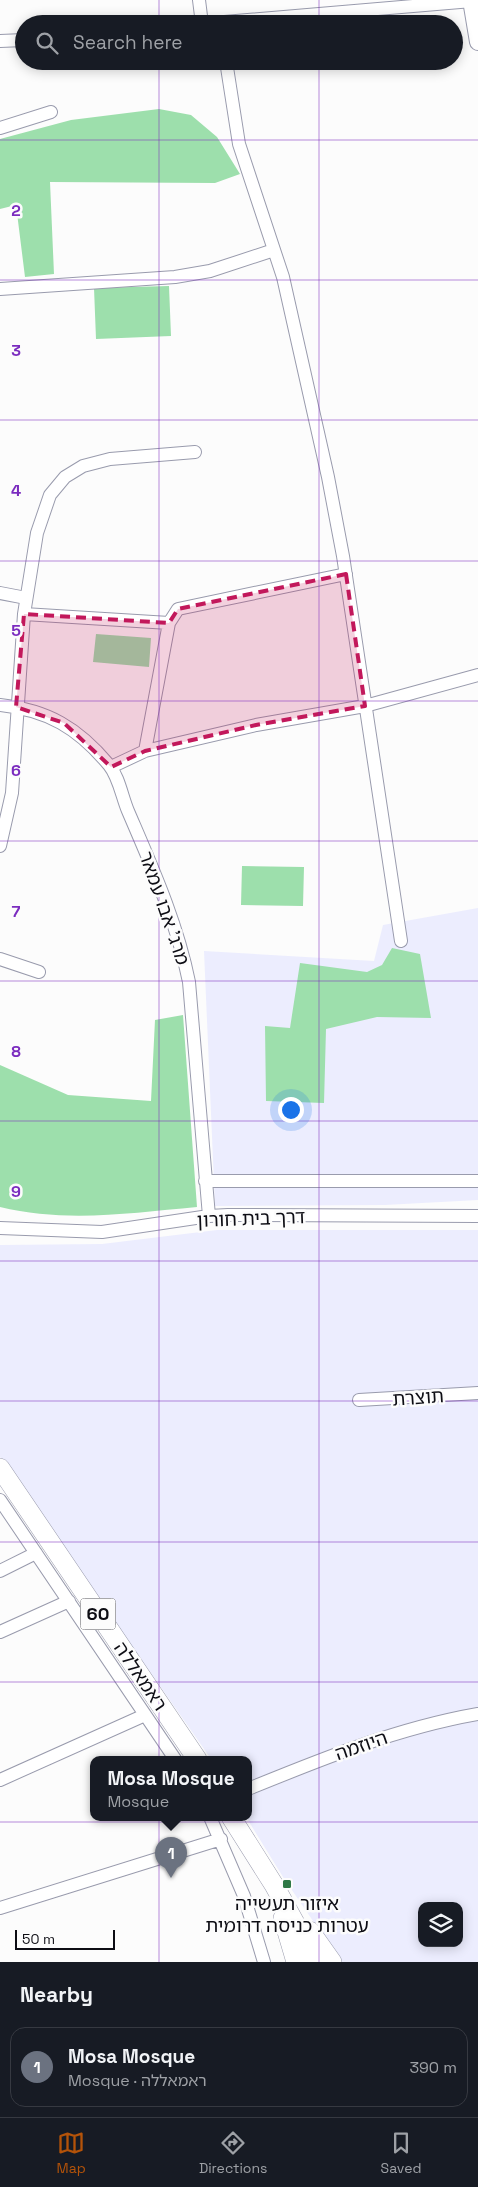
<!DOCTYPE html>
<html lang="en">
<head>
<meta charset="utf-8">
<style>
  body { margin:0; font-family:"Space Grotesk","Noto Sans Hebrew",sans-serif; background:#20242c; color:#f1f3f6 }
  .controls { position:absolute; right:15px; bottom:15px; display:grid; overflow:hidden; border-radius:10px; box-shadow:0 2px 12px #0003 }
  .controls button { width:45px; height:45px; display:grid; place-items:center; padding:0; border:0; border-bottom:1px solid #363941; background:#171b24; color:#f1f3f6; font:25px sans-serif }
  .scale { position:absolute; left:15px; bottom:12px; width:100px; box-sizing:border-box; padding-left:5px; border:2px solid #0d0d14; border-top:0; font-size:14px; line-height:18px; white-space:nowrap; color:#0d0d14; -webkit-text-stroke:4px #fcfcfc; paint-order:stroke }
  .you { position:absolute; left:290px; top:1109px; width:18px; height:18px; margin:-12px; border:4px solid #fff; border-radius:50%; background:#1a73e8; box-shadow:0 0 0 8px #1a73e833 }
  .badge { display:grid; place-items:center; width:32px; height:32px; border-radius:50%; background:#b45309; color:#fff; font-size:16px; font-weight:700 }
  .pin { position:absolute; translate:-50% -41px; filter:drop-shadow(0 1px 2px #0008) }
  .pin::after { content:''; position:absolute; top:26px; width:18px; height:15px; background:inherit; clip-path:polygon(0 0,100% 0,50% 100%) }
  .popup { position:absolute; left:90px; top:1756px; width:162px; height:65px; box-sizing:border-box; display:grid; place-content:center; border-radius:10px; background:#171b24; filter:drop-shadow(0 1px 4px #0005); font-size:16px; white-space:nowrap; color:#9ea1a6 }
  .popup b { font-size:19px; color:#f1f3f6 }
  .popup::after { content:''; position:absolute; left:50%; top:100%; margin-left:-10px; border:10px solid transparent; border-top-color:#171b24 }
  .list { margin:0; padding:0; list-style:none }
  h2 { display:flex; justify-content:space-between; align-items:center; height:65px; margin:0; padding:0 20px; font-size:21px }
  h2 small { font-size:16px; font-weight:400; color:#9ea1a6 }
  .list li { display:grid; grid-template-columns:32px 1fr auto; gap:15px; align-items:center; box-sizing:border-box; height:80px; margin:0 10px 10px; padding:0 10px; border:1px solid #363941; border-radius:15px }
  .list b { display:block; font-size:19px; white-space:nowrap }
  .list p { margin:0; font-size:16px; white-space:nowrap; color:#9ea1a6 }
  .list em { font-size:16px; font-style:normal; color:#9ea1a6 }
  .icon { flex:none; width:28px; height:28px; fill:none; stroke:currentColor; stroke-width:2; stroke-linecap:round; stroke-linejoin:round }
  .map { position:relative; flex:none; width:478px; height:1962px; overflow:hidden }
  .search { position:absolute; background:#171b24; box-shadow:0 2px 12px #0003; left:15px; right:15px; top:15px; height:55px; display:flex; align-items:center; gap:12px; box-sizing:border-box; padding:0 18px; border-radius:28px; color:#9ea1a6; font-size:19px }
  .sheet { height:155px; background:#171b24 }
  nav { display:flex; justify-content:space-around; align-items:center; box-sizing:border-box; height:70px; border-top:1px solid #363941; background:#171b24; font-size:14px; color:#9ea1a6 }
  nav a { display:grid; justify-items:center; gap:2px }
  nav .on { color:#b45309 }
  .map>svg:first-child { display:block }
  .built { fill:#ecedfe; fill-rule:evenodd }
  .green { fill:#9ddfac }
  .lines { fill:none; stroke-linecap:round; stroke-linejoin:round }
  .minor-casing { stroke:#999bad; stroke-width:14 }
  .major-casing { stroke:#999bad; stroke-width:18 }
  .highway-casing { stroke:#999bad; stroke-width:20 }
  .minor { stroke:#fff; stroke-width:12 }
  .major { stroke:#fff; stroke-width:16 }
  .highway { stroke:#fff; stroke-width:19 }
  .marked { fill:#c2185b; fill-opacity:0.2; stroke:#c2185b; stroke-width:4; stroke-dasharray:10 6; stroke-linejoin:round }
  .grid { fill:none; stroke:#7b2cbf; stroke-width:1; stroke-opacity:0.55 }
  .poi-dot { fill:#2e7845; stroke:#fcfcfc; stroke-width:2 }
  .labels { text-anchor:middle; stroke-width:5; stroke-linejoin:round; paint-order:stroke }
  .shield { fill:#fcfcfc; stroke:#55555a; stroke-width:1 }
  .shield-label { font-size:18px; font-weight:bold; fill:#0d0d14 }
  .street-label { font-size:19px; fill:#0d0d14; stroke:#fcfcfc }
  .poi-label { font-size:19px; fill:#0d0d14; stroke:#fcfcfc }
  .grid-label { font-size:16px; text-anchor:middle; font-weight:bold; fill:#7b2cbf; stroke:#fcfcfc; stroke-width:5; stroke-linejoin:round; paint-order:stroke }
</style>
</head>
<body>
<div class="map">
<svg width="478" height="1962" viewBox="0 0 478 1962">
  <rect width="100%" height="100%" fill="#fcfcfc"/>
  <path class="built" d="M478,908V1200L385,1205L215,1206L204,951L374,961L383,925Z
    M217,1230H478V1962H341L283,1877L246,1817H248V1759H211L0,1457V1245L102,1244ZM422,1906H459V1943H422Z"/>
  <path class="green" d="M159,109L191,115L217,137L240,174L215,183L50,182L54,274L25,277L16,205L0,209V139L71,120Z
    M169,286L171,336L96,339L94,288Z
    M96,634L151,638L149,667L93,662Z
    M242,866L304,867L303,906L241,905Z
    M392,948L420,954L431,1018L377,1017L326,1029L324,1103L266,1101L265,1026L290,1028L300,963L367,972L382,965Z
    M183,1015L197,1207C131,1213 66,1223 0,1207V1065L68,1095L151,1101L155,1020Z"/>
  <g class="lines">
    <g class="minor-casing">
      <path id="minor" d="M199,0L202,24
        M201,24L472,1
        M0,41L24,40
        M226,61L239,144L283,277L328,477L343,556L401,941
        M0,128L51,112
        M0,289L175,277L210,271L274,250
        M0,593L26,598
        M24,614L169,623
        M0,705C48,710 78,728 109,765C119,777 122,797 128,811C152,867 177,922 189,982L209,1216
        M145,751L169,623L178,609L346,574
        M111,767L145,751L256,725L365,706L478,675
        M0,846L12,793L24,614L37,533L50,495L65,477L83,466L110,459L195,452
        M0,959L39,972
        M205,1181H478
        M0,1228L102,1232L209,1216L228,1215L478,1216
        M359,1400L478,1393
        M0,1500L175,1759
        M0,1571L36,1553
        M0,1632L69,1601
        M0,1780L145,1715
        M248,1789C324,1758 398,1728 478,1714
        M210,1817L244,1896L264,1962
        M0,1908L221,1839"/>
    </g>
    <g class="major-casing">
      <path id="major" d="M471,0L478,42"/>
    </g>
    <g class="highway-casing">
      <path id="highway" d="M0,1468L197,1759
        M231,1817L274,1885L310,1950L315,1962
        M283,1918L296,1962
        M310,1931L332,1962"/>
    </g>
    <use href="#minor" class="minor"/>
    <use href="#major" class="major"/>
    <use href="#highway" class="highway"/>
  </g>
  <path class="marked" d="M346,574L365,706L256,725L145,751L111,767L64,723L16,707L24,614L169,623L178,609Z"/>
  <path class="grid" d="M159,0V24M319,0V24M159,61V1962M319,61V1962M0,140H478M0,280H478M0,420H478M0,561H478M0,701H478M0,841H478M0,981H478M0,1121H478M0,1261H478M0,1401H478M0,1542H478M0,1682H478M0,1822H478"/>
  <rect class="poi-dot" x="282" y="1879" width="10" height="10" rx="2.5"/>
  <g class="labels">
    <rect class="shield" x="80.5" y="1598.5" width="35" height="31" rx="4"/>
    <g class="shield-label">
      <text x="98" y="1620">60</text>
    </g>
    <g class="street-label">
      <text transform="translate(165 908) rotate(71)" y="7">מרג' אבו עמאר</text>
      <text transform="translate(251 1218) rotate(-2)" y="7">דרך בית חורון</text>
      <text transform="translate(418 1397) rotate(-4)" y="7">תוצרת</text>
      <text transform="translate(141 1676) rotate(56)" y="7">ראמאללה</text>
      <text transform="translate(361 1745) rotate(-19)" y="7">היוזמה</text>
    </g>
    <g class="poi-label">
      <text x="287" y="1910">איזור תעשייה<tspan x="287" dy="22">עטרות כניסה דרומית</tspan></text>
    </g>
  </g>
  <g class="grid-label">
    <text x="16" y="216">2</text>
    <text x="16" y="356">3</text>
    <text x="16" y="496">4</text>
    <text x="16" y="636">5</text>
    <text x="16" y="776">6</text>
    <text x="16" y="917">7</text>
    <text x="16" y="1057">8</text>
    <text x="16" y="1197">9</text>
  </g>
</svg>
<div class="controls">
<button><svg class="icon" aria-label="layers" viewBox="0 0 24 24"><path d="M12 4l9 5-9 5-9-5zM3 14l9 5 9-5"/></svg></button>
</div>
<div class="scale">50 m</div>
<div class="you"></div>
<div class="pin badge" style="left:171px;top:1878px;background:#6b7280">1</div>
<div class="popup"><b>Mosa Mosque</b>Mosque</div>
<div class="search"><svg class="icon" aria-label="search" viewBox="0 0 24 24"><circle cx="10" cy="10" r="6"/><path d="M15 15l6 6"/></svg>Search here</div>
</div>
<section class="sheet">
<h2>Nearby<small></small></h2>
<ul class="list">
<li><span class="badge" style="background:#6b7280">1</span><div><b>Mosa Mosque</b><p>Mosque · ראמאללה</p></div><em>390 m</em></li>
</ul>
</section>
<nav>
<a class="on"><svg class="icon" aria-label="map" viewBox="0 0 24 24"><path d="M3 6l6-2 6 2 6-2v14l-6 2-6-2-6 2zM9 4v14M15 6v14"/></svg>Map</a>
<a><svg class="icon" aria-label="directions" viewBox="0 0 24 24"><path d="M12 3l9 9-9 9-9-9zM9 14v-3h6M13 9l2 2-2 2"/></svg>Directions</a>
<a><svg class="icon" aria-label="saved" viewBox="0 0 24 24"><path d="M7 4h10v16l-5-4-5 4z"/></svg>Saved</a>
</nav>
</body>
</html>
